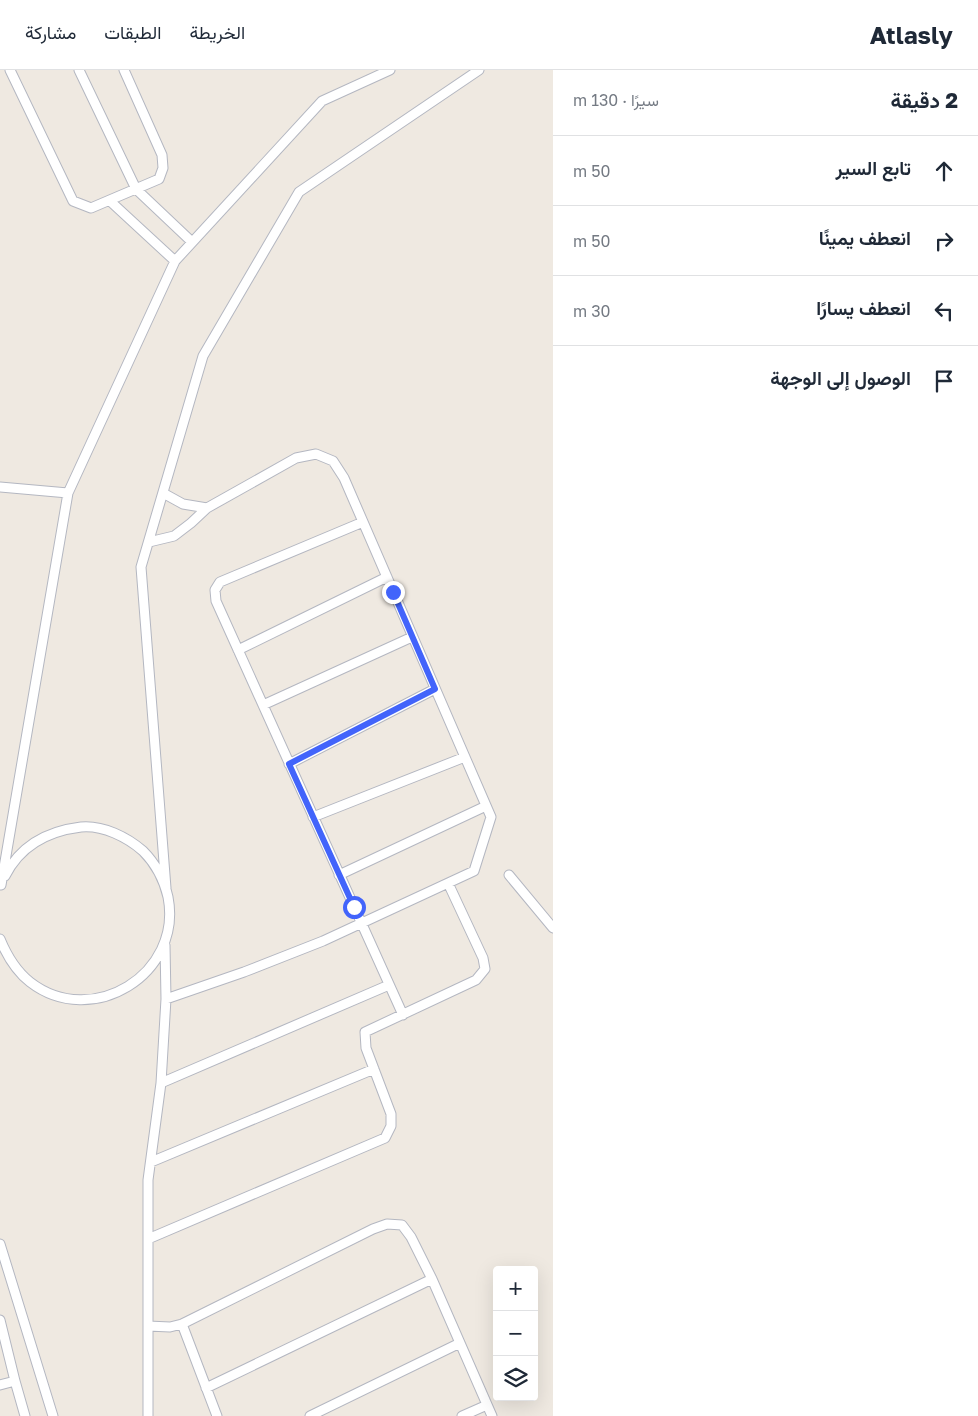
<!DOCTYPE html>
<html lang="ar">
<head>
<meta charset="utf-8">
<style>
  body { margin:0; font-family:"Golos Text",Vazirmatn,sans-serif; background:#f6f6f7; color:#1f2937; direction:rtl }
  .controls { position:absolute; right:15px; bottom:15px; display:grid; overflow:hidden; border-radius:5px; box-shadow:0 5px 20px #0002 }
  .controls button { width:45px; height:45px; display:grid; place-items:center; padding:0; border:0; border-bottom:1px solid #e0e1e3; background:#fff; color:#1f2937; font:25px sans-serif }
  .stop { position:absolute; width:15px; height:15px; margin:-11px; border:4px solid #4264fb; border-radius:50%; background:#fff }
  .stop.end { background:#4264fb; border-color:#fff; box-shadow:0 1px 5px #0008 }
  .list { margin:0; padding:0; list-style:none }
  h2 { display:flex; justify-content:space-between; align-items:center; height:65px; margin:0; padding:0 20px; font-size:21px }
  h2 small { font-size:16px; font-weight:400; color:#747a83 }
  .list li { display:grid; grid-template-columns:32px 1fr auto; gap:15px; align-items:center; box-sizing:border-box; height:70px; padding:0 20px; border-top:1px solid #e0e1e3 }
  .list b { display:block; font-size:19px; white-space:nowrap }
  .list em { font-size:16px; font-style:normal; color:#747a83 }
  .icon { flex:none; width:28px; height:28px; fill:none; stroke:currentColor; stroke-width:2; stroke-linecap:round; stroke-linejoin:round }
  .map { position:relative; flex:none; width:553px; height:1346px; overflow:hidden; direction:ltr }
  header { display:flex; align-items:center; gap:30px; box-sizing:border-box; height:70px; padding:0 25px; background:#fff; border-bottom:1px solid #e0e1e3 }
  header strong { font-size:24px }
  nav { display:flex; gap:28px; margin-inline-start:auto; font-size:18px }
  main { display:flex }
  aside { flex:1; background:#fff }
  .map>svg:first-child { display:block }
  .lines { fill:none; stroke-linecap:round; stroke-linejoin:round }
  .service-casing { stroke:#b4b7c1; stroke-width:11 }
  .service { stroke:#fff; stroke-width:9 }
  .route { stroke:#4264fb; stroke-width:6 }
</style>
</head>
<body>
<header>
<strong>Atlasly</strong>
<nav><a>الخريطة</a><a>الطبقات</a><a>مشاركة</a></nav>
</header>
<main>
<aside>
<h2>2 دقيقة<small>سيرًا · 130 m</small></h2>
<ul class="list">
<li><svg class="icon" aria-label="ahead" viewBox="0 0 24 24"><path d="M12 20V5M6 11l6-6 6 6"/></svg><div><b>تابع السير</b></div><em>50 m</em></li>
<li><svg class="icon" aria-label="right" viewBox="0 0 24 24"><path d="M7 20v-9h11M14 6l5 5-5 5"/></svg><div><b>انعطف يمينًا</b></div><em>50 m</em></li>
<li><svg class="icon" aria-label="left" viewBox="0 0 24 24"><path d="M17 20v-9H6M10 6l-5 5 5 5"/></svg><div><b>انعطف يسارًا</b></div><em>30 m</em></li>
<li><svg class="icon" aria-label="arrive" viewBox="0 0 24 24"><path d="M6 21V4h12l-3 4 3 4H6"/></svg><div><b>الوصول إلى الوجهة</b></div></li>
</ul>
</aside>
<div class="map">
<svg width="553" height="1346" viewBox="0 0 553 1346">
  <rect width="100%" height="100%" fill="#efe9e1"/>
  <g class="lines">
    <g class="service-casing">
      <path id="service" d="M10,0L73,131L91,138L159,109L163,98L162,85L124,0
        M79,0L136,119L192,172
        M110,131L175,191
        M0,417L68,423
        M163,423L183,434L207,438L296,388L316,384L333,391L344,408L491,747L474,801L323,871L244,902L166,929
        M363,452L220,512L215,520L216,531L403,945
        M149,472L174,466L191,453L207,438
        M238,580L387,507
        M263,635L412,567
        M289,694L435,619
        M313,747L465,687
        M339,805L486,736
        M509,805L553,858
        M1,815L68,423L175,191L322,31L390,0
        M166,818L141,497L203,286L299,122L479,0
        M0,869C7,886 16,901 30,912C92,960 183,904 168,827C164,810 156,794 143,781C127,767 103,755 81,757C48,761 20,776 5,806
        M161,1013L389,915
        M151,1092L374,999
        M148,1169L385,1068L391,1056V1044L366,978L365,962L476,910L485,899L483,888L448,813
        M0,1174L53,1346
        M0,1250L15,1311L25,1346
        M182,1254L217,1346
        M148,1256L170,1257L182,1254L373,1159L387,1154L402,1155L411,1167L432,1209L492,1346
        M0,1315L15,1311
        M206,1318L432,1209
        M148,1346V1110L161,1013L166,929L165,875
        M310,1346L460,1273
        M462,1346L487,1335"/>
    </g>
    <use href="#service" class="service"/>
  </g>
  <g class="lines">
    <path class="route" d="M354,837L289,694L435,619L393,522"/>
  </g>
</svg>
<div class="controls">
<button>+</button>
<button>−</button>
<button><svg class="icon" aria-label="layers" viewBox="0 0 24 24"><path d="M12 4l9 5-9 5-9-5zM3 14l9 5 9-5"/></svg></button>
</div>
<div class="stop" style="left:354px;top:837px"></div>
<div class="stop end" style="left:393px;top:522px"></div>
</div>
</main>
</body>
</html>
